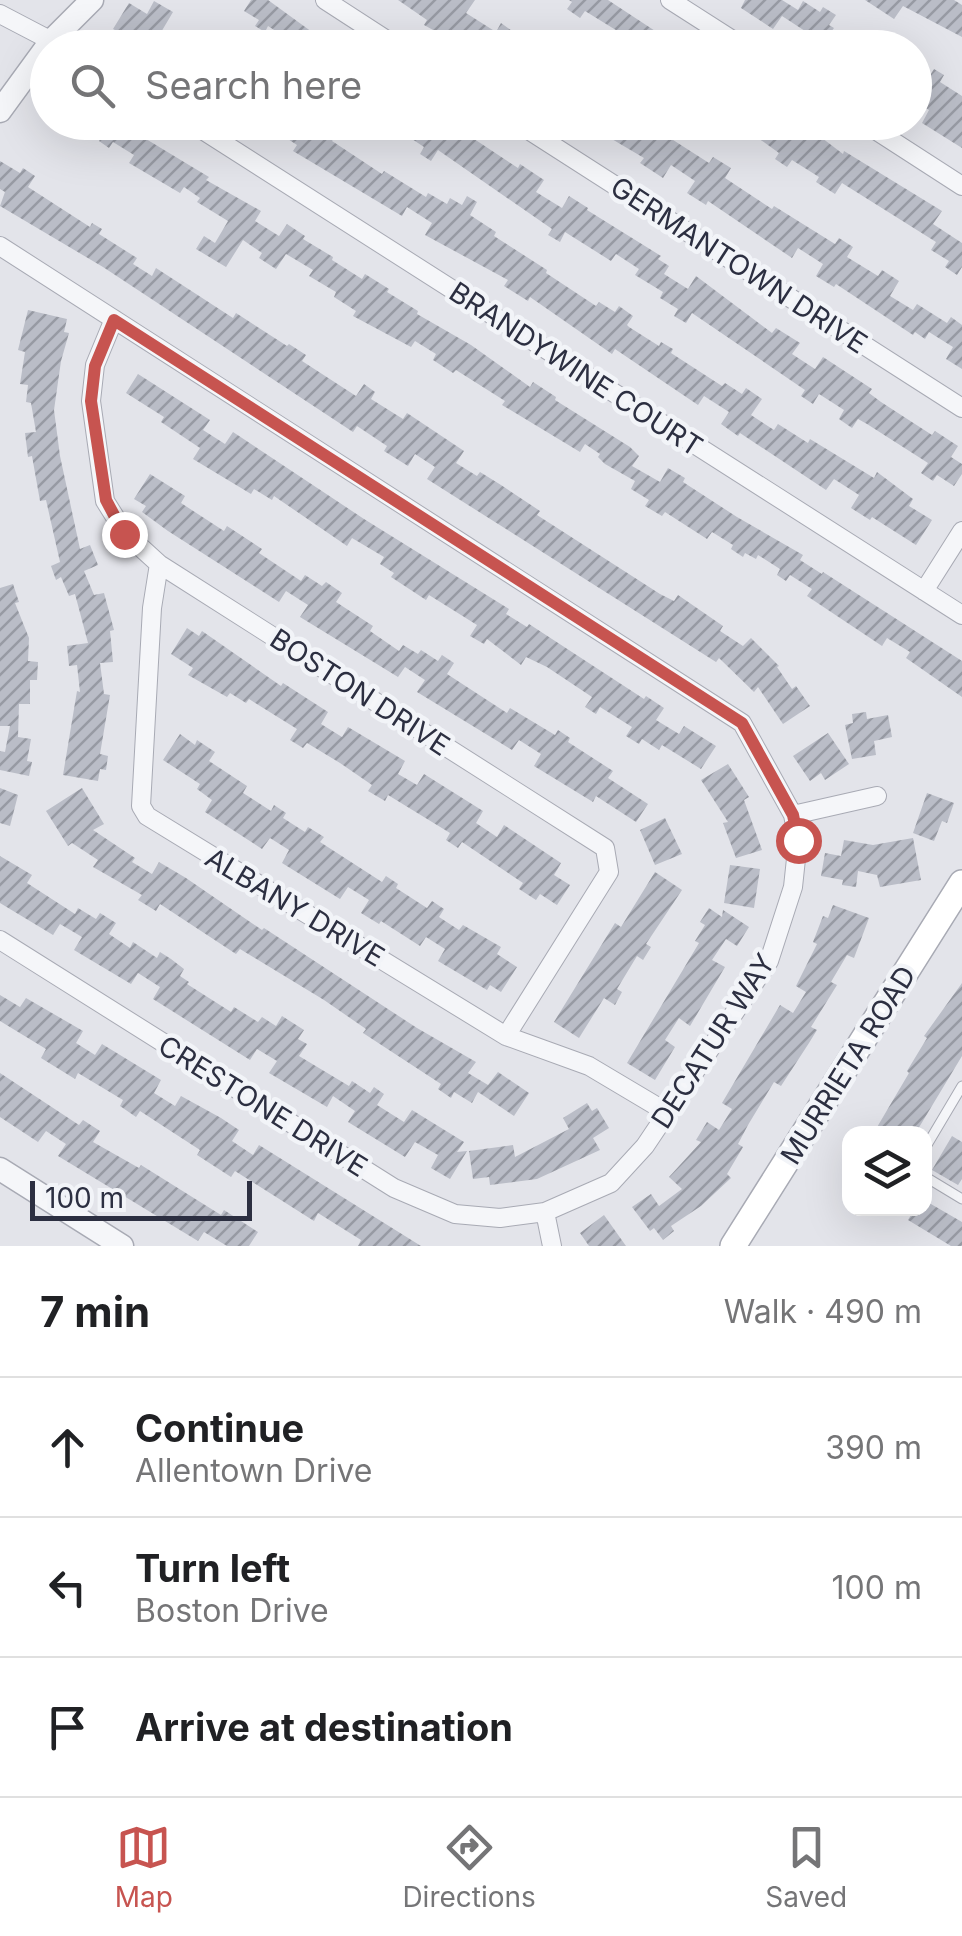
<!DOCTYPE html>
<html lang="en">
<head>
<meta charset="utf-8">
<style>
  body { margin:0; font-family:Inter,sans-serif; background:#f2f2f2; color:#202124 }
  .controls { position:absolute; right:30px; bottom:30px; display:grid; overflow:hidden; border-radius:20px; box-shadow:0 10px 40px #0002 }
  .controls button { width:90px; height:90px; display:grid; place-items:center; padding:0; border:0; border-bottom:2px solid #e0e0e0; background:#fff; color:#202124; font:50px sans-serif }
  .scale { position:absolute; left:30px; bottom:25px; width:222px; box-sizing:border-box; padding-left:10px; border:5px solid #2c2f41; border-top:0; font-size:28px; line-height:35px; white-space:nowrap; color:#2c2f41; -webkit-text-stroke:8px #f2f4f8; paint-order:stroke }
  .stop { position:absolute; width:30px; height:30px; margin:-22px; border:8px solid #c75450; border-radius:50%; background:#fff }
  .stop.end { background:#c75450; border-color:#fff; box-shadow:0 2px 10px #0008 }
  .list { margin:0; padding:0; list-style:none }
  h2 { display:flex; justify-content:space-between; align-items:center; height:130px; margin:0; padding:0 40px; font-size:42px }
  h2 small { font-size:32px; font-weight:400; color:#757577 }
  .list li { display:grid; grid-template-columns:65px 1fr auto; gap:30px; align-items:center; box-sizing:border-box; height:140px; padding:0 40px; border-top:2px solid #e0e0e0 }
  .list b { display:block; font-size:38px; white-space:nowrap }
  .list p { margin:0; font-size:32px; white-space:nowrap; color:#757577 }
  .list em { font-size:32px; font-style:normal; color:#757577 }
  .icon { flex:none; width:55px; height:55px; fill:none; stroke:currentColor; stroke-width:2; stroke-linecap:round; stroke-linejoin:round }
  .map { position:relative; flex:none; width:962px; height:1246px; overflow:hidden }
  .search { position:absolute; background:#fff; box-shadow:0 10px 40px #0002; left:30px; right:30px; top:30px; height:110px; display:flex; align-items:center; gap:25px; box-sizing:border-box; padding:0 35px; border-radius:55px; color:#757577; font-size:38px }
  .sheet { height:550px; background:#fff }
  nav { display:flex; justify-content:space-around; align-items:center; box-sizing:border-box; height:140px; border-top:2px solid #e0e0e0; background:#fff; font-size:28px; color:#757577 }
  nav a { display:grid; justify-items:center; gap:5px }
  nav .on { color:#c75450 }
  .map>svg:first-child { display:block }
  .building { fill:url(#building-hatch) }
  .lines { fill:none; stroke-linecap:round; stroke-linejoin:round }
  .service-casing { stroke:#a8aab4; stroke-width:11 }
  .minor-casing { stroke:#a8aab4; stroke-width:20 }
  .tertiary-casing { stroke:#a8aab4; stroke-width:25 }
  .secondary-casing { stroke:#a8aab4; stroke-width:28 }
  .service { stroke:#f5f6f9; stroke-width:9 }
  .minor { stroke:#f5f6f9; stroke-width:18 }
  .tertiary { stroke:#f5f6f9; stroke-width:22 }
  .secondary { stroke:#fff; stroke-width:25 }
  .route { stroke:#c75450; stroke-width:12 }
  .labels { text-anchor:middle; stroke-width:9; stroke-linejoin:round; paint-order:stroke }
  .street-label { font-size:28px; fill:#2c2f41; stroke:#f2f4f8 }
</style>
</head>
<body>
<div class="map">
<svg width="962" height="1246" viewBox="0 0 962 1246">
  <defs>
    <pattern id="building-hatch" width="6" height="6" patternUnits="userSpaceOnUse" patternTransform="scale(2.5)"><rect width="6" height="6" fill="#babdc7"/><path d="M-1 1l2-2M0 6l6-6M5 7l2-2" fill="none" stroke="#979aa3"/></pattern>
  </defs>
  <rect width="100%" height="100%" fill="#e3e4ea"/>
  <path class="building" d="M251,0H268L334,48H282L288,39L268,26L265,32L255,26L259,20L244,11Z
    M398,0H475L466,13L496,32L501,23L512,31L502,48H466L424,25L427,20Z
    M569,0H608L681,48H645L585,11L580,18L567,9L572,2Z
    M745,0H782L798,10L803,1L820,12L823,7L836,15L829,25L834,28L831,32L854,48H805L798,43L805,31L782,16L773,29L741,8Z
    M865,0H954L962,5V37L903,6L894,19Z
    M154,1L173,12L160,34L182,48H131L122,42L126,36L113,29L129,3L147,14Z
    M934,69L944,75L940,82L962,96V148L922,123L929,110L914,101Z
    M83,122H118L184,162L209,177L206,180L261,211L255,221L279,236L287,224L305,236L303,239L333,257L332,260L362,279L365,274L389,289L387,292L418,311L417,314L471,345L530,387L533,382L556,397L555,400L630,447L639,456L632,466L660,482L668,468L685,478L683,482L737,517L803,555L800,560L822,574L823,572L962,661V697L906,658L910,652L887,638L882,646L807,596L812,589L790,575L786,581L777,575L780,569L758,555L756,559L745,553L743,557L731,549L733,545L712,532L707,539L665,512L662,516L645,506L649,500L631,489L635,481L605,464L598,457L600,454L585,444L580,452L502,405L505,401L456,370L453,373L433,360L436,354L415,341L411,347L353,316L356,311L334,297L336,292L309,276L313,270L286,254L276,269L259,258L262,253L243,240L226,267L196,249L204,236L215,243L228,221L197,202L200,198L184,187L180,193L129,163L134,155L113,142L109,148L99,141L103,135Z
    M262,122H329L340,129L332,141L382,174L384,171L426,197L428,193L447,204L450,198L462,205L467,196L477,202L470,215L496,232L494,236L547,270L546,273L596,306L599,302L615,312L619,306L633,316L627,325L629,327L659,346L661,342L673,349L671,353L722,386L725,383L742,394L746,388L762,399L751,415L774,430L778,424L808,443L810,439L874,478L877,472L913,499L909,506L932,520L916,545L872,517L870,520L851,508L859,495L834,479L826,490L740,433L738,436L721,424L729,412L704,396L698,405L615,349L612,354L530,297L528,301L504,286L508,280L425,235L432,223L407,207L402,216L293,151L297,145Z
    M414,122H463L459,129L518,168L520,164L544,180L536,192L562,208L569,196L588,208L587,210L661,256L658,259L669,266L664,274L688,289L696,276L772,333L776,328L800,343L792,354L815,369L823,357L872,389L869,393L881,402L932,435L935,431L958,446L951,457L962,464V474L954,486L937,475L933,481L921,473L928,463L867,424L858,419L852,428L839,419L844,410L819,394L813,404L801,396L805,390L692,313L686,323L674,316L678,309L660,298L663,292L635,275L639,269L616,254L611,261L565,232L560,242L548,235L552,229L438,150L431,161L420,154L424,147L406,135Z
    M583,122H645L709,163L713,157L731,168L725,178L772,209L774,206L835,244L839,238L853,247L847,257L878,276L882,270L899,281L890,296L913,310L917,304L947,323L951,317L962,325V369L946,359L953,347L929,332L925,339L915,332L913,335L836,284L834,287L816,276L823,264L798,248L792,258L708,201L706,205L687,193L695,181L671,165L663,178L640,163L644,158Z
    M736,122H775L790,132L796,122H801L843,154L844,151L942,211L933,224L962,243V267L957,275L945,267L949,261L931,250L936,242L842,183L835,194L816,182L819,177L792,160L787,167L775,159L779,153Z
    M0,161L20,173L23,168L35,176L28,187L90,227L92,223L102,229L99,234L137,258L133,264L152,276L156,268L233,318L236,313L287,346L289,344L306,355L302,361L356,396L364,384L375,392L371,399L403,419L407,413L464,451L456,463L477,476L480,472L501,485L540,511L537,515L660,594L674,601L678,595L723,626L720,631L743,646L751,638L779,666L777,667L792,689L796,686L810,706L783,724L758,687L754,692L719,658L716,662L427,479L435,467L415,454L408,466L384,451L387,446L357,426L353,432L103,267L0,206L5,192L0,189Z
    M28,310L67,319L64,332L69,333L61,361L54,410L60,456L80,549L90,545L98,565L84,571L94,595L104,593L114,630L110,631L113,662L100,663L104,694L110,695L100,754L108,756L106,770L100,769L98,781L63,775L77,691L80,692L77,665L69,666L67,646L88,643L75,594L69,596L61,577L56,580L51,566L60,562L46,500L40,501L32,456L28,457L25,433L36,432L31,403L26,402L28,385L20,384L25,352L18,350Z
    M138,374L210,420L203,430L225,444L233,432L364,519L509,609L506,614L527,627L529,624L644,699L646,696L664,708L656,720L679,734L684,726L716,746L701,769L662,745L659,750L642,739L639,744L626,736L632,727L600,707L596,714L585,707L592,697L547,667L526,657L521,665L487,639L484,644L470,636L477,625L429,595L426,600L391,577L394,573L380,564L384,557L352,538L347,546L274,496L272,500L254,489L251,494L193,459L200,448L161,422L164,417L126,393Z
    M150,474L185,496L181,503L224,531L227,526L262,549L259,553L301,581L305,575L322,586L326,582L342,593L336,602L373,626L370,631L399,651L403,645L418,654L421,650L438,661L442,655L454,663L447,674L507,713L510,708L555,735L558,730L570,738L568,742L613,771L608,778L648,804L636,822L596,796L593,802L534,766L541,754L519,740L512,750L417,692L425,680L405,667L398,677L300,617L308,605L286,591L279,602L168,531L142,512L146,506L134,499Z
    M13,584L19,602L15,603L29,638L28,661L38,662L37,680H30V704H19L18,737L31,739L27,761L32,762L29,776L0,770V751L5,752L10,726H0V588Z
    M187,628L199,636L202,631L281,686L283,683L328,712L321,724L342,737L348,727L405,761L398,774L417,785L424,774L483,811L476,823L497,837L504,825L561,863L554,875L570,885L557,905L540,894L536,900L519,889L523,883L462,842L458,848L446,840L450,833L388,795L385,801L368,791L372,785L340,763L307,743L303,748L290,740L297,729L249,699L246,703L230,693L227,697L188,675L193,668L171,654Z
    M866,712L867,719L888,715L892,737L874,741L876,755L852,759L845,725L853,723L852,714Z
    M828,733L849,764L825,780L821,773L810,781L793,756Z
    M180,734L195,745L197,740L215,752L209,761L247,786L243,793L271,811L274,805L286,813L283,818L305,832L308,827L324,837L320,842L382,882L386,876L398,884L396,888L427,908L432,901L444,909L439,917L459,930L463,925L501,947L497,954L517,967L501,992L490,985L487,990L438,961L445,949L426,937L420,946L381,921L379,924L361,913L369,900L348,887L340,899L282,863L289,850L270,838L262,849L205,812L212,800L197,789L200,784L163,760Z
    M728,764L749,797L744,800L762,850L736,858L723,823L728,822L701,780Z
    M0,788L18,795L10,826L0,823Z
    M82,788L104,824L93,830L135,858L132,862L152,874L159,862L186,878L262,930L264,928L417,1028L476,1062L468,1073L488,1085L498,1072L529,1093L514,1116L478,1092L472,1103L454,1092L451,1098L438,1089L441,1084L363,1033L366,1029L324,1000L240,949L236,954L160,904L156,911L138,900L142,895L93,867L98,860L72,843L68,846L46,811Z
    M927,793L954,803L947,823L942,821L934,841L913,833Z
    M665,818L682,854L655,865L640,830Z
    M913,838L921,880L880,887L877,875L858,871L856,887L842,885L843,880L821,876L825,853L841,856L844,840L873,845Z
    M0,856L32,875L27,883L75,914L78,908L96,919L100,913L116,923L109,934L130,948L133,942L157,958L160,952L171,959L184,969L180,976L189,982L187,984L231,1012L234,1007L258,1022L262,1017L276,1026L282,1016L304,1030L298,1039L307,1044L299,1056L349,1086L352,1081L370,1093L374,1087L384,1094L377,1105L404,1122L412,1110L464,1142L457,1152L467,1151L450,1179L431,1168L438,1155L415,1142L405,1157L348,1122L355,1111L333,1096L327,1107L269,1073L277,1061L257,1049L250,1060L153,999L160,987L138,973L131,984L74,950L82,937L60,924L53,935L0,903Z
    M730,865L760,869L754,908L724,903Z
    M655,872L682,890L646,944L651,947L643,960L637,956L617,989L622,992L615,1005L604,998L579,1038L554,1022L615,923L621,927Z
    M833,905L869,918L854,958L847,955L831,982L837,985L811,1027L817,1030L809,1043L781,1086L774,1082L748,1125L738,1144L743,1147L727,1174L731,1178L701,1206L671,1226L674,1231L663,1240L654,1228L650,1231L632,1207L651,1194L659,1206L682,1189L669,1177L701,1142L696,1140L707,1122L719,1130L732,1109L722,1103L780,1005L793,1013L806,992L796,986L817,944L813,942L823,916L828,918Z
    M709,908L722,917L723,910L749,927L737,946L726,939L712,960L725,967L690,1026L679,1018L665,1040L675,1047L655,1080L627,1063L699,943L695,941L705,925L700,922Z
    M962,983V1056L915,1134H873L909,1073L907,1071L927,1038L924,1036Z
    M0,995L20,1007L26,998L83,1031L76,1043L95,1055L102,1044L161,1080L154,1093L175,1106L181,1096L221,1118L239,1130L232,1141L253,1155L259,1145L421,1246H358L361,1240L318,1213L314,1221L235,1171L231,1177L197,1155L200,1150L163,1126L140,1111L136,1117L120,1106L123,1100L78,1073L75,1079L41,1058L46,1049L0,1021Z
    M0,1073L79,1125L83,1120L100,1131L93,1142L139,1168L141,1165L221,1215L224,1210L258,1232L249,1246H227L204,1232L198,1241L58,1156L66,1144L46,1131L38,1142L0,1117Z
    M587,1103L592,1111L597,1108L609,1128L593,1138L600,1150L537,1179L490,1185L489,1177L473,1179L469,1151L513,1145L515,1157L569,1129L563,1118Z
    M952,1136L962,1142V1179L958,1185L932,1170Z
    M924,1200L962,1222V1246H951L908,1220L915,1208H924Z
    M604,1215L626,1246H589L580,1233Z"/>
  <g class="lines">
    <g class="service-casing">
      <path id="service" d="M924,1150L962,1086
        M924,1176L962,1199"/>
    </g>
    <g class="minor-casing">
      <path id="minor" d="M325,0L399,48
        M670,0L745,48
        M0,14L65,48
        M190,122L962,615
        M516,122L962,408
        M863,122L962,186
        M0,246L742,723L793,815L798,840L793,887L769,961L645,1146L611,1183L545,1212L500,1218L455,1214L394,1188L0,940
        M114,319L95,365L91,401L105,501L125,533L159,564L605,848L609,872L506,1036
        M159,564L152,608L141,806L147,816L506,1036L589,1066L668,1113
        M924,591L962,531
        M793,815L877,796
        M545,1212L552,1246"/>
    </g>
    <g class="tertiary-casing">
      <path id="tertiary" d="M0,111L51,41L92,0
        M0,1169L122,1246"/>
    </g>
    <g class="secondary-casing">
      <path id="secondary" d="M733,1246L962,883"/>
    </g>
    <use href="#service" class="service"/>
    <use href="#minor" class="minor"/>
    <use href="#tertiary" class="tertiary"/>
    <use href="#secondary" class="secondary"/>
  </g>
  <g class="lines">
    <path class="route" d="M124,534L106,500L91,401L95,366L114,320L742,723L793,815L798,840"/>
  </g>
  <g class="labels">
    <g class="street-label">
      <text transform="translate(739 265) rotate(33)" y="10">GERMANTOWN DRIVE</text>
      <text transform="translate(576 369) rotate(33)" y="10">BRANDYWINE COURT</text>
      <text transform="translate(360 692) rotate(33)" y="10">BOSTON DRIVE</text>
      <text transform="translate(295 907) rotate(31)" y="10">ALBANY DRIVE</text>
      <text transform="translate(713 1041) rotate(-57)" y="10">DECATUR WAY</text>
      <text transform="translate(848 1065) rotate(-58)" y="10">MURRIETA ROAD</text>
      <text transform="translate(263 1106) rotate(32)" y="10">CRESTONE DRIVE</text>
    </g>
  </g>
</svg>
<div class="controls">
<button><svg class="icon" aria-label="layers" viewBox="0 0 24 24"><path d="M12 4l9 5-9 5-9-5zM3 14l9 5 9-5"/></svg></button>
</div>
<div class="scale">100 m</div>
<div class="stop" style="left:798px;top:840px"></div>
<div class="stop end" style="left:124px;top:534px"></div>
<div class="search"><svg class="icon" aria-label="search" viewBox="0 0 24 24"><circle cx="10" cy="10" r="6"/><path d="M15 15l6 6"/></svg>Search here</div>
</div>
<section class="sheet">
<h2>7 min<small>Walk · 490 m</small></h2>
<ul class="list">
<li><svg class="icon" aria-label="ahead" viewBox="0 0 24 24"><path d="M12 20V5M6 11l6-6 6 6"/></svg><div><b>Continue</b><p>Allentown Drive</p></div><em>390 m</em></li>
<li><svg class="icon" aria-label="left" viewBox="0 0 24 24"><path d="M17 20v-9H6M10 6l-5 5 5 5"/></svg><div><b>Turn left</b><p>Boston Drive</p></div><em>100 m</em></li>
<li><svg class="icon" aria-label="arrive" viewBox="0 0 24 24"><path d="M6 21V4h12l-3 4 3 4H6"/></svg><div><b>Arrive at destination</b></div></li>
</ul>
</section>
<nav>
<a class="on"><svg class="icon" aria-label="map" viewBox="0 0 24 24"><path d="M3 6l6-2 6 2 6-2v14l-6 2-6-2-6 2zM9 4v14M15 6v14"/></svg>Map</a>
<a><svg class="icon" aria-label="directions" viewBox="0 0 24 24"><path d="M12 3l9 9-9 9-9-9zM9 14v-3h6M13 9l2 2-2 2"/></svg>Directions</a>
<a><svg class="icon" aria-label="saved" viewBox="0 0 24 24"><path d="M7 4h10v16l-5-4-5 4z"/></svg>Saved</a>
</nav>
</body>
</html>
